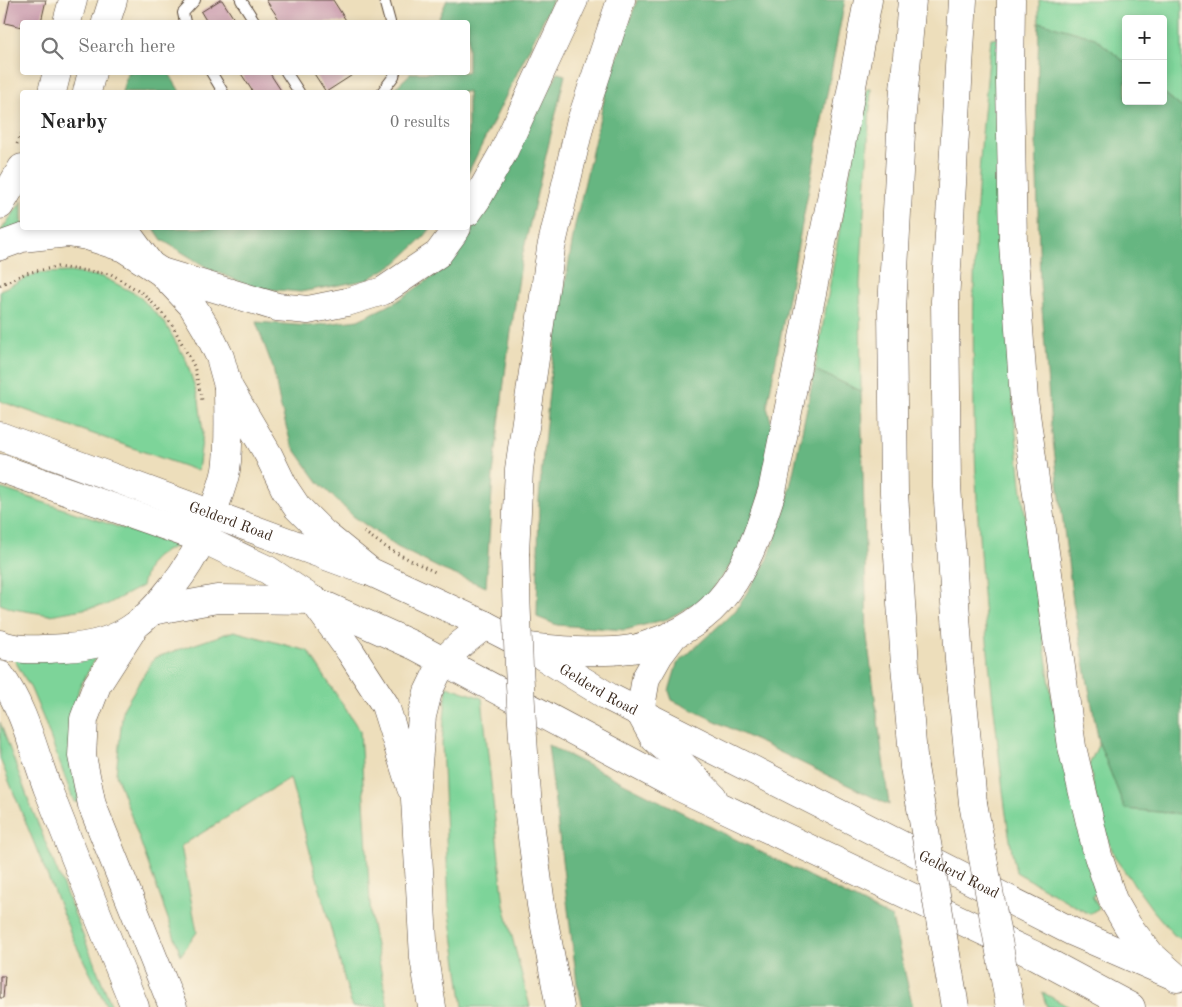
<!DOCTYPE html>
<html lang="en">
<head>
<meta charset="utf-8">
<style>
  body { margin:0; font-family:"Old Standard TT",serif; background:#f2f2f2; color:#222 }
  .controls { position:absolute; right:15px; top:15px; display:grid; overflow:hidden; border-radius:5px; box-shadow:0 2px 8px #0003 }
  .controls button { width:45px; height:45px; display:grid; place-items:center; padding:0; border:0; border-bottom:1px solid #e0e0e0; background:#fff; color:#222; font:25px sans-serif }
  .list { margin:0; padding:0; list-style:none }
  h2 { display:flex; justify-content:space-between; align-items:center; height:65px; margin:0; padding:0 20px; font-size:21px }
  h2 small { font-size:16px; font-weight:400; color:#767676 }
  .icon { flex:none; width:28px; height:28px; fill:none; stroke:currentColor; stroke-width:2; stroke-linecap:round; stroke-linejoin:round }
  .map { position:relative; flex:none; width:1182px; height:1007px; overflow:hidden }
  .search { position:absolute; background:#fff; box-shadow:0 2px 8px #0003; left:20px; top:20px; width:450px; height:55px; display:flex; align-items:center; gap:12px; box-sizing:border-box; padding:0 18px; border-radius:5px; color:#767676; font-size:19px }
  .panel { position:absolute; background:#fff; box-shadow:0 2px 8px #0003; left:20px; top:90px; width:450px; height:140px; border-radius:5px }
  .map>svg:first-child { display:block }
  .green { fill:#7dd499; stroke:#5c7f5c }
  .forest { fill:#66b681; stroke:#507050 }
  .building { fill:#ca9bae }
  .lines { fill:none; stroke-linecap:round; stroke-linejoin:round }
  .service-casing { stroke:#564536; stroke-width:12 }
  .primary-casing { stroke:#564536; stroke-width:29 }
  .trunk-casing { stroke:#564536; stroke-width:29 }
  .motorway-casing { stroke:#564536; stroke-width:29 }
  .path { stroke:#564536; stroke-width:3; stroke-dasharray:1 4; stroke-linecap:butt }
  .service { stroke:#fff; stroke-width:10 }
  .primary { stroke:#fff; stroke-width:28 }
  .trunk { stroke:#fff; stroke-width:28 }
  .motorway { stroke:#fff; stroke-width:28 }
  .motorway-bridge-casing { stroke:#564536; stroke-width:29; stroke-linecap:butt }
  .motorway-bridge { stroke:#fff; stroke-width:28 }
  .labels { text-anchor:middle; stroke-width:4; stroke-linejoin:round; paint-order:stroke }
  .street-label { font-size:15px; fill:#3b2a1e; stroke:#fcf5e5 }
</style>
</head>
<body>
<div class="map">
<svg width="1182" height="1007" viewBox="0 0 1182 1007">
  <rect width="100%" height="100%" fill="#fcf5e5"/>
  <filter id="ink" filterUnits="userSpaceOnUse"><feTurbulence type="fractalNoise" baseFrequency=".02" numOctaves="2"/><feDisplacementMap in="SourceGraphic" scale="10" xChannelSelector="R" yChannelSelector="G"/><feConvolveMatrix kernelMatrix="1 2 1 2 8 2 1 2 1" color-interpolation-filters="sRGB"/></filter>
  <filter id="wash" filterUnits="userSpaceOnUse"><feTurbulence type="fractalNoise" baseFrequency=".0096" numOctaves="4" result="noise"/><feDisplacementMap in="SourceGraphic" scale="20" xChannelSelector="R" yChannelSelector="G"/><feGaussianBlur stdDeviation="1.12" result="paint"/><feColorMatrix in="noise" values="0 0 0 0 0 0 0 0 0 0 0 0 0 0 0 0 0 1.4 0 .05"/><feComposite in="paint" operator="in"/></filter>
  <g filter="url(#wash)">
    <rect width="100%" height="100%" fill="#eddebb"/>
    <path class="green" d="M1039,0H1182V108L1163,92V19H1126V63L1095,38L1039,22Z
      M991,38L999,39L1011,382L1021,485L1052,699L1100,891L1092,896L1099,908L1089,914L1016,872C1004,817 1000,758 993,701C978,564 971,424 974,286C975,203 983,120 991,38Z
      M867,89H871L860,284L861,391L815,370L850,170Z
      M22,201V228L0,232Z
      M70,272L103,277L138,295L165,323L186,360L199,400L203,433L198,471L0,401V290L38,273Z
      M0,488L176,546C153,557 148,561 142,586L106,605L50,615L13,609L0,604Z
      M234,631L308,651L360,731L371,920L388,1007H352L290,778L181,846L197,932L181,955L116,774L123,709L154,658Z
      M101,649L79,688L74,709L79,802H74L44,720L31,689L10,652Z
      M447,686L482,698L504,905L530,1007H463L449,906L442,743Z
      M0,722L30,804L112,1007H107L73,939L0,759Z
      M1099,743L1125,809L1182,814V939L1174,935L1152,909L1115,858L1099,813L1089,765Z
      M1042,992L1069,1007H1047Z"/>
    <path class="forest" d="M447,0H553L468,173V92H391L411,73L468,72V22H437Z
      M637,0H845L767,407L774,432L757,507L739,554L707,597L667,619L625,630L557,625L537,617L539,499L551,370L575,225L607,87Z
      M1039,22L1095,38L1126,63V101H1163V92L1182,108V814L1125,809L1099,743L1073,602L1051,425L1040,283L1036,139Z
      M128,72L169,73L180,92H122Z
      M558,73L565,75L522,257L506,366L493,475L486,587L443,570L397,547L353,516L318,482L291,444L280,404L273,368L256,322L309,326L358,320L396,302L441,271L473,227Z
      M154,228H431L424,237L396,263L367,280L300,292L256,288L211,270L162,240Z
      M815,370L861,391L867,637L889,805L672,700L669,691L677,664L736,610L768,559L787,502Z
      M548,745L892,918L913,1007H583L577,983Z"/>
    <g id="blocks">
      <path class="building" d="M10,0H46L41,22H22V27L5,23Z
        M220,0H222L236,22H207L201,12Z
        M266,0H333L347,22H281Z
        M240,72H269L282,92H253Z
        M313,72H357L326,92Z
        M0,976H5L3,998H0Z"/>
    </g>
  </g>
  <g filter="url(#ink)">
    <use href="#blocks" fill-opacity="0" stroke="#564536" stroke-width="1"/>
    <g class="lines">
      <g class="service-casing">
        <path id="service" d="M241,0L255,22
          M384,0L390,22
          M185,22L183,13L195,0
          M211,72L223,92
          M286,72L299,92
          M382,92L394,76L395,72"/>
      </g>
      <g class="primary-casing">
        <g id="primary">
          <path d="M67,22L73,0"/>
          <path d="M106,22L113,0"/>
          <path d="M52,92L57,72"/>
          <path d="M87,92L92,72"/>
          <path d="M0,205L22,168"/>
          <path d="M123,228L149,263"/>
          <path id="s1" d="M0,436L367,571"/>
          <path d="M0,468L203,539L268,570L313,600"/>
        </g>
      </g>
      <g class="trunk-casing">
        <g id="trunk">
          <path id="s2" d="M0,246L22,238L68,233L87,236L124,248L161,272L192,305L207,330L220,357L228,386L268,454L285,489L297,507L323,533L371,572L485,625L528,647L609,697L1073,932L1172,975"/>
          <path d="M152,611L217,599L313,600L415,646L671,783L1034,955L1131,1007"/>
          <path d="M135,626L97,685L84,719L82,756L92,805L173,1007"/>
          <path d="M0,644C20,652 44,649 64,648C89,647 116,640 136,625C147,617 156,607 165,596C190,566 204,540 216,503C220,492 224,481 226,470C230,443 228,414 228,386"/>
          <path d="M443,661L461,644L485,625"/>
          <path d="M0,675C24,708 33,749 47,787C76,860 105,934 135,1007"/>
          <path d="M643,718L654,738L672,754L713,797"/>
        </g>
      </g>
      <g class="motorway-casing">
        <path id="motorway" d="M912,0L902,113L892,310L894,493L905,665L914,767
          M963,0L945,301L947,486L959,660L973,803
          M1011,0L1010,82L1013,243L1024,400L1072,747L1098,856L1113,900L1128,926L1150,954L1177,978
          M468,212L477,199L503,153L574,0
          M161,272L277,307L308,310L347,302L383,291L438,254L457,228
          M515,553L519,469L551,248L580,124L621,0
          M313,600L350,651L385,705L411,788
          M528,647C562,650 597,654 631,649C641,648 651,643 660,640C730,616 751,556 772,491L831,199L868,0
          M640,713L646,678L659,655L674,635
          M528,807L541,905L560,1007
          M432,1007L424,958L415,799L422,716L428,692L443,661"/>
      </g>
      <path class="path" d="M17,144L22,133
        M0,285L26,273L57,267L111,274L145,295L171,323L194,366L202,400
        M364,532L390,550L437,573"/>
      <use href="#service" class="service"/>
      <use href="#primary" class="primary"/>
      <use href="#trunk" class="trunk"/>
      <use href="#motorway" class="motorway"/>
      <g class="motorway-bridge-casing">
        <path id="motorway-bridge" d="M515,553C517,638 521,722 528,807
          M914,767L955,1007
          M973,803L1010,1007"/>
      </g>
      <use href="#motorway-bridge" class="motorway-bridge"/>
    </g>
  </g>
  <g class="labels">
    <g class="street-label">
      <text dy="5" stroke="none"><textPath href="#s1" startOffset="246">Gelderd Road</textPath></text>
      <text dy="5" stroke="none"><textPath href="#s2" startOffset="801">Gelderd Road</textPath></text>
      <text dy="5" stroke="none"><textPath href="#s2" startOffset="1206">Gelderd Road</textPath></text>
    </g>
  </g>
</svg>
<div class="controls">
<button>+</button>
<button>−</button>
</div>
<div class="search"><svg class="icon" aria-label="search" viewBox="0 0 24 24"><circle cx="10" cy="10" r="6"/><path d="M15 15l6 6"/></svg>Search here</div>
<section class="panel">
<h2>Nearby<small>0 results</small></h2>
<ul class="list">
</ul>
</section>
</div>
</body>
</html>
